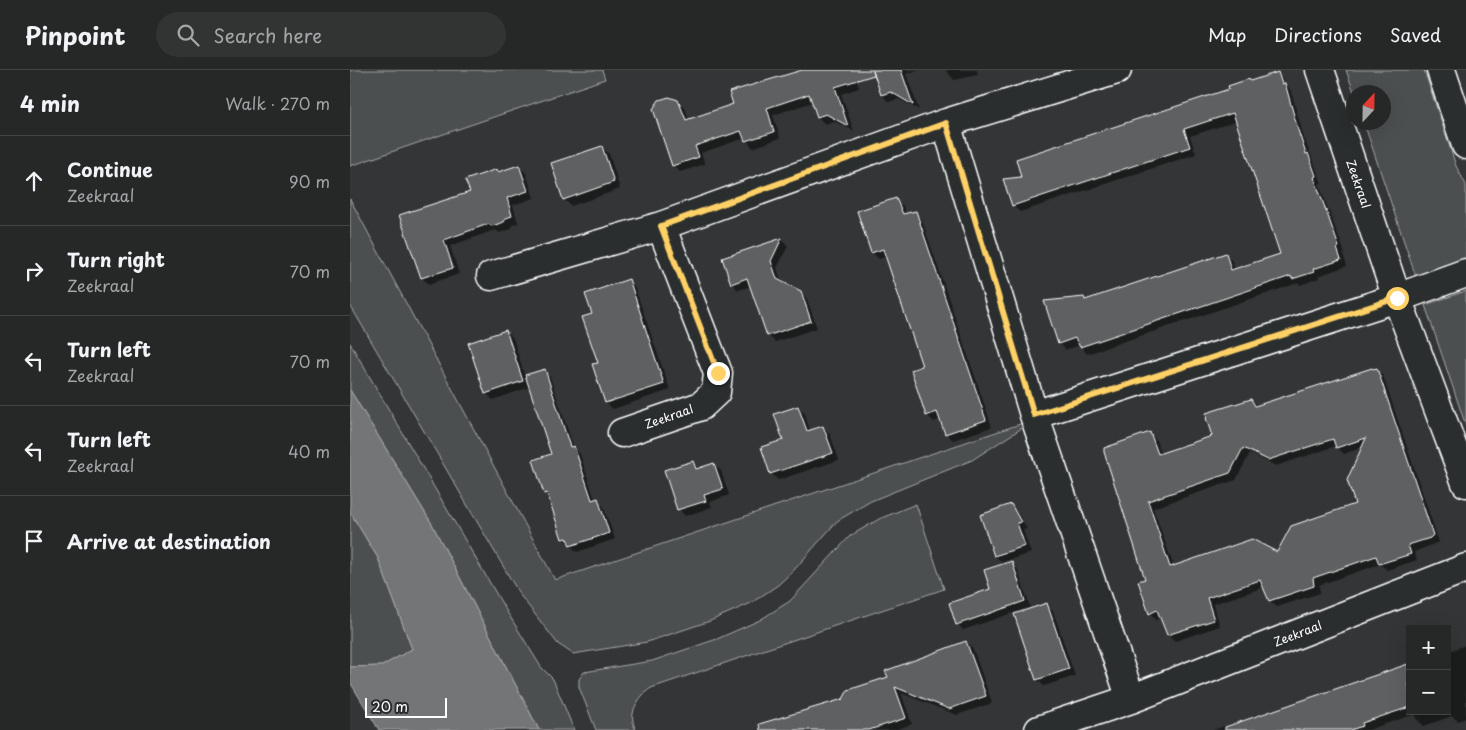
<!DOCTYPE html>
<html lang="en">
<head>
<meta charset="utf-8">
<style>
  body { margin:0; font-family:"Playpen Sans",sans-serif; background:#323434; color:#f1f3f6 }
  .controls { position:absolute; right:15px; bottom:15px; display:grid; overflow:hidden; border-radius:0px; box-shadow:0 5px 20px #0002 }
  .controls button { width:45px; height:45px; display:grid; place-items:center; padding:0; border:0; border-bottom:1px solid #424445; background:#262828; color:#f1f3f6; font:25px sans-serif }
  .compass { position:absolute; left:996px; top:15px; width:45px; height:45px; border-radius:50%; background:#262828; box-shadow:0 5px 20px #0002; rotate:22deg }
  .scale { position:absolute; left:15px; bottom:12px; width:82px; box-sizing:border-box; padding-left:5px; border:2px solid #fff; border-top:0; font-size:14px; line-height:18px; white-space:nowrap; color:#fff; -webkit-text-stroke:4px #2a2d2e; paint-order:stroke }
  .stop { position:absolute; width:15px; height:15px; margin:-11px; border:4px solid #ffd166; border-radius:50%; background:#fff }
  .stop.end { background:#ffd166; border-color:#fff; box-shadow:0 1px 5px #0008 }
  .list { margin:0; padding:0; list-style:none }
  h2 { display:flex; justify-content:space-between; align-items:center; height:65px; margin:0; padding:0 20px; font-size:21px }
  h2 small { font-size:16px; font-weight:400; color:#a4a6a8 }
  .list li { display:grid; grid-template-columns:32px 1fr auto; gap:15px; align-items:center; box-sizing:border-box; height:90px; padding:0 20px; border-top:1px solid #424445 }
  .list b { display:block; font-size:19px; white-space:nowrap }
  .list p { margin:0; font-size:16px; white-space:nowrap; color:#a4a6a8 }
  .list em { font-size:16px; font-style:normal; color:#a4a6a8 }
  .icon { flex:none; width:28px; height:28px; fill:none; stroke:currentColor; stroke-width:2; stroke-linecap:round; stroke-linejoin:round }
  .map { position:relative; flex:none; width:1116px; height:660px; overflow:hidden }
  header { display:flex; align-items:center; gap:30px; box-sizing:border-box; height:70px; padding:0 25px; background:#262828; border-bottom:1px solid #424445 }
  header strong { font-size:24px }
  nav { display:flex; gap:28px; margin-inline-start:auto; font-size:18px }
  .search { width:350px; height:45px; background:#323434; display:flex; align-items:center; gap:12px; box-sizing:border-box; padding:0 18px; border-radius:28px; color:#a4a6a8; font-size:19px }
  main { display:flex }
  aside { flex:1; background:#262828 }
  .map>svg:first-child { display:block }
  .green { fill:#4c4f50; stroke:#a6a7a8 }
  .water { fill:#737576; stroke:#abacad }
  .shadow { fill:#0007; fill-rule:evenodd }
  .building { fill:#5f6162; stroke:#fff; fill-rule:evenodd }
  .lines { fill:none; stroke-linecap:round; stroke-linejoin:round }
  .minor-casing { stroke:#fff; stroke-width:31 }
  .tertiary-casing { stroke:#fff; stroke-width:31 }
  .minor { stroke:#2a2d2e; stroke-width:28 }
  .tertiary { stroke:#2a2d2e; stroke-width:28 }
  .route { stroke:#ffd166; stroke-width:6 }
  .labels { text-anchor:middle; stroke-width:5; stroke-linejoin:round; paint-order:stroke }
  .street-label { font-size:12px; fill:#fff; stroke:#2a2d2e }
</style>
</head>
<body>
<header>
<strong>Pinpoint</strong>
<div class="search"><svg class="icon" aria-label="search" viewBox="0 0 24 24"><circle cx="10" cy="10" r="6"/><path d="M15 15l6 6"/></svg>Search here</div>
<nav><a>Map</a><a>Directions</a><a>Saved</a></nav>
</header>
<main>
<aside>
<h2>4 min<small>Walk · 270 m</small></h2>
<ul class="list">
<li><svg class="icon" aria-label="ahead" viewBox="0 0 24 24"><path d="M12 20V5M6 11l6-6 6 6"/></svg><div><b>Continue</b><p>Zeekraal</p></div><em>90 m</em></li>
<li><svg class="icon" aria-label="right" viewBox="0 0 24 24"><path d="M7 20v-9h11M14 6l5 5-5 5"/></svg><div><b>Turn right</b><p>Zeekraal</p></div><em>70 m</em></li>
<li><svg class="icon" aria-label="left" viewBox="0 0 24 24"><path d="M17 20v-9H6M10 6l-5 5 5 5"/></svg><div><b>Turn left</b><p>Zeekraal</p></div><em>70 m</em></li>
<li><svg class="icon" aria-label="left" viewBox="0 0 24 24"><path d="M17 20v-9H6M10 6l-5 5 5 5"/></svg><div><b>Turn left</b><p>Zeekraal</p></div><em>40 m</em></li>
<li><svg class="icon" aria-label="arrive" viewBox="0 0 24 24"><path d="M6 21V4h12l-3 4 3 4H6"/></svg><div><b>Arrive at destination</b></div></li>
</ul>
</aside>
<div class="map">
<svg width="1116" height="660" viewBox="0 0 1116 660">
  <rect width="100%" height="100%" fill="#333536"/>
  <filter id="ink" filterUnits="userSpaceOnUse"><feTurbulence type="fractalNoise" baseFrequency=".02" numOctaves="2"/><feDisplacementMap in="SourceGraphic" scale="10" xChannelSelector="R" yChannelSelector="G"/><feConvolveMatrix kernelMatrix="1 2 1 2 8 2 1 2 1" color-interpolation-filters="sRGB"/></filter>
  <g filter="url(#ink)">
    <path class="green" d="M0,0H252L255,9L0,96Z
      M996,0H1074L1106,96L1116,115V189L1066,207L1014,53L1034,52V22H1004Z
      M0,129L205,510L673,353L675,356L622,390L521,431L487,451L444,500L428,515L401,533L360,551L297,572L223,584L208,574L170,525L0,235Z
      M1116,221V356L1075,235Z
      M0,273L154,537L191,597L203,609L224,660H189L82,454L0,320Z
      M566,434L594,519L301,618C288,627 277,644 286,660H246L229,617V609L234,602L302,591L367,569L410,550L440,531L500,466L529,449Z
      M0,442L28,488L62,579L32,596L0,597Z"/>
    <path class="water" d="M0,320L82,454L189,660H29L0,612V597L32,596L62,579L28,488L0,442Z"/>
    <path class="shadow" d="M449,0H504L509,18L491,24L504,61L484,51L475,54L468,47L463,32L423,45L430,68L403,78L395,68L351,83L355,94L330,102L323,95L328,31L335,38L339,50L384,35L381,23Z
      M524,0H569L556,4L569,40L549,29L539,32L532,25Z
      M596,0H627L628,5L604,10Z
      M928,3L941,21L954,68L972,113L969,114L995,184H993L997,196L968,206L969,208L950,215L948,213L737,284L730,275L716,280L709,273L736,231L875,184L882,191L885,200L932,185L887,51L840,66L846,84L670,142L663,136L654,110L673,108L901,12Z
      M252,77L259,84L270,119L221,136L214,129Z
      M169,97L176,103L184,128L163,135L168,153L163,154L161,159L150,163L145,160L100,176L109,204L79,214L72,208L121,123L149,103Z
      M546,129L553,136L556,145L565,143L572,150L642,357L603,370L596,363L591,349L584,352L577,345L573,297L537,186L529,189L522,182Z
      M432,169L438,176L427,198L432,213L450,222L457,229L467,258L425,272L418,265L401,216L388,220L382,213L373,189Z
      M279,211L285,218L320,320L263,339L256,333L243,245Z
      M156,261L163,268L175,307L194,300L200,307L224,378L230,384L245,430L247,429L253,436L265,469L227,482L213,468L200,429L195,423L202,385L180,317L143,330L136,323Z
      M1027,299L1033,306L1089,472L1064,482L1067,490L1037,500L1030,494L969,515L970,523L927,537L920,531L915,517L863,534L870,556L825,571L818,565L811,547L806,550L800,543L797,510L755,382L800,364L806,370L811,384L863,367L901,330L908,336ZM986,376L994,384L1013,377L1006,435L928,484L824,497L803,438L886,410L900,383L926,396Z
      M448,337L455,344L460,361L473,357L480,364L489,390L428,410L421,403Z
      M342,392L349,399L364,394L371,401L379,425L360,432L362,437L335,446L329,439Z
      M661,436L668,443L677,459L673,460L681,483L652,492L645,486Z
      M662,492L667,498L680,537L613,560L608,554L642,519Z
      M696,535L703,541L725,606L694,616L687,609Z
      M616,572L623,579L642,633L607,645L551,623L562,654L545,660H429Z
      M1116,575V648L1108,651L1102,646L1074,656L1067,649L1065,644L1018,660H863L1060,594V641H1097V582Z"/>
    <path class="building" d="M452,0H551L563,35L541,22L531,25L523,1L524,5L485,17L498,56L476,44L467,47L459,24L417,38L424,62L395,71L391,61L345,76L349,87L322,96L303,39L309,30L319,27L328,30L336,50L383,34L379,22Z
      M928,2L932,14L935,13L948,60L956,84L958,83L966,106L964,107L989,177L987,178L991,190L963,199L964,202L942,209L941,206L730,277L725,268L708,274L694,231L734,227L735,230L876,183L881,200L930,184L883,43L834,59L840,77L662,136L653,109L671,107L666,89L879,19L878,16L899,9L900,11Z
      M252,76L264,112L213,130L201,93Z
      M169,95L178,121L157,128L162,146L156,148L154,152L142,156L138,154L94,170L103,198L71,208L49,145L120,122L115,110L147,99L148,102Z
      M546,128L553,144L566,141L636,350L595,364L587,342L576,346L561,300L572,296L533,179L521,183L507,141Z
      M432,168L421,191L427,209L451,221L461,251L417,266L397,208L381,214L372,188Z
      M279,209L314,314L255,333L242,294L248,293L232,247L242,244L235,224Z
      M156,260L173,311L135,324L118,273Z
      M1022,298L1023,299L1027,298L1083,465L1080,468L1058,475L1061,484L1029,494L1026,486L963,508L964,516L919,531L910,510L857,528L864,550L817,565L807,540L799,544L788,511L795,509L754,382V378L800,362L808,384L862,366L856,348L857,347L856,343L901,329L905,336ZM1016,368L997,410L1005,434L941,456L927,482L902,469L820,497L798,431L880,403L893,378L918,390L983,369L986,378Z
      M195,299L220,377L224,376L242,430L248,428L259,463L220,476L217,468L212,469L197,423L194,424L183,390L201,384L175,305Z
      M448,336L457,361L473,356L483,383L420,404L411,377L433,370L424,344Z
      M343,391L346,399L364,393L373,419L354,425L356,431L327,440L314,400Z
      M661,434L671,452L667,453L675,476L644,486L630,445Z
      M662,491L675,531L606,555L599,533L640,519L634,500Z
      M697,533L719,599L686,610L664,544Z
      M616,571L636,626L599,639L545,617L556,648L519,660H410L409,654L493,629L498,620L538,607L535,601Z
      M1058,594L1060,637L1012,653L1013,656L1000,660H875V657Z"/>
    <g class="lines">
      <g class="minor-casing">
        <path id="minor" d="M970,0L1047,228L1116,413
          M596,53L684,345L781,629
          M141,206L311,156L596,53L767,0
          M684,345L1047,228L1116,203
          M272,363L351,336L366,322L368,303L311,156
          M689,660L781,629L1116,498"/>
      </g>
      <g class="tertiary-casing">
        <path id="tertiary" d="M1091,0L1116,75"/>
      </g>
      <use href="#minor" class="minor"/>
      <use href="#tertiary" class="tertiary"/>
    </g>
  </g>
  <g class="lines" filter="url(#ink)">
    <path class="route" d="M368,303L311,156L596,53L684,345L1047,228"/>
  </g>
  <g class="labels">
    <g class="street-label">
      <text transform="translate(1008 114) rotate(71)" y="4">Zeekraal</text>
      <text transform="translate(319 347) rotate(-19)" y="4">Zeekraal</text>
      <text transform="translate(948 564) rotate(-21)" y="4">Zeekraal</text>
    </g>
  </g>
</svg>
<div class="controls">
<button>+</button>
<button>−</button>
</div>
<svg class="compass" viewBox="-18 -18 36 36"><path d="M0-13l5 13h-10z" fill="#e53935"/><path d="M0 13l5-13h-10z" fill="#a4a6a8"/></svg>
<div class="scale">20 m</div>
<div class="stop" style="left:1047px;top:228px"></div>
<div class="stop end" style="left:368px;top:303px"></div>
</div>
</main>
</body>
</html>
